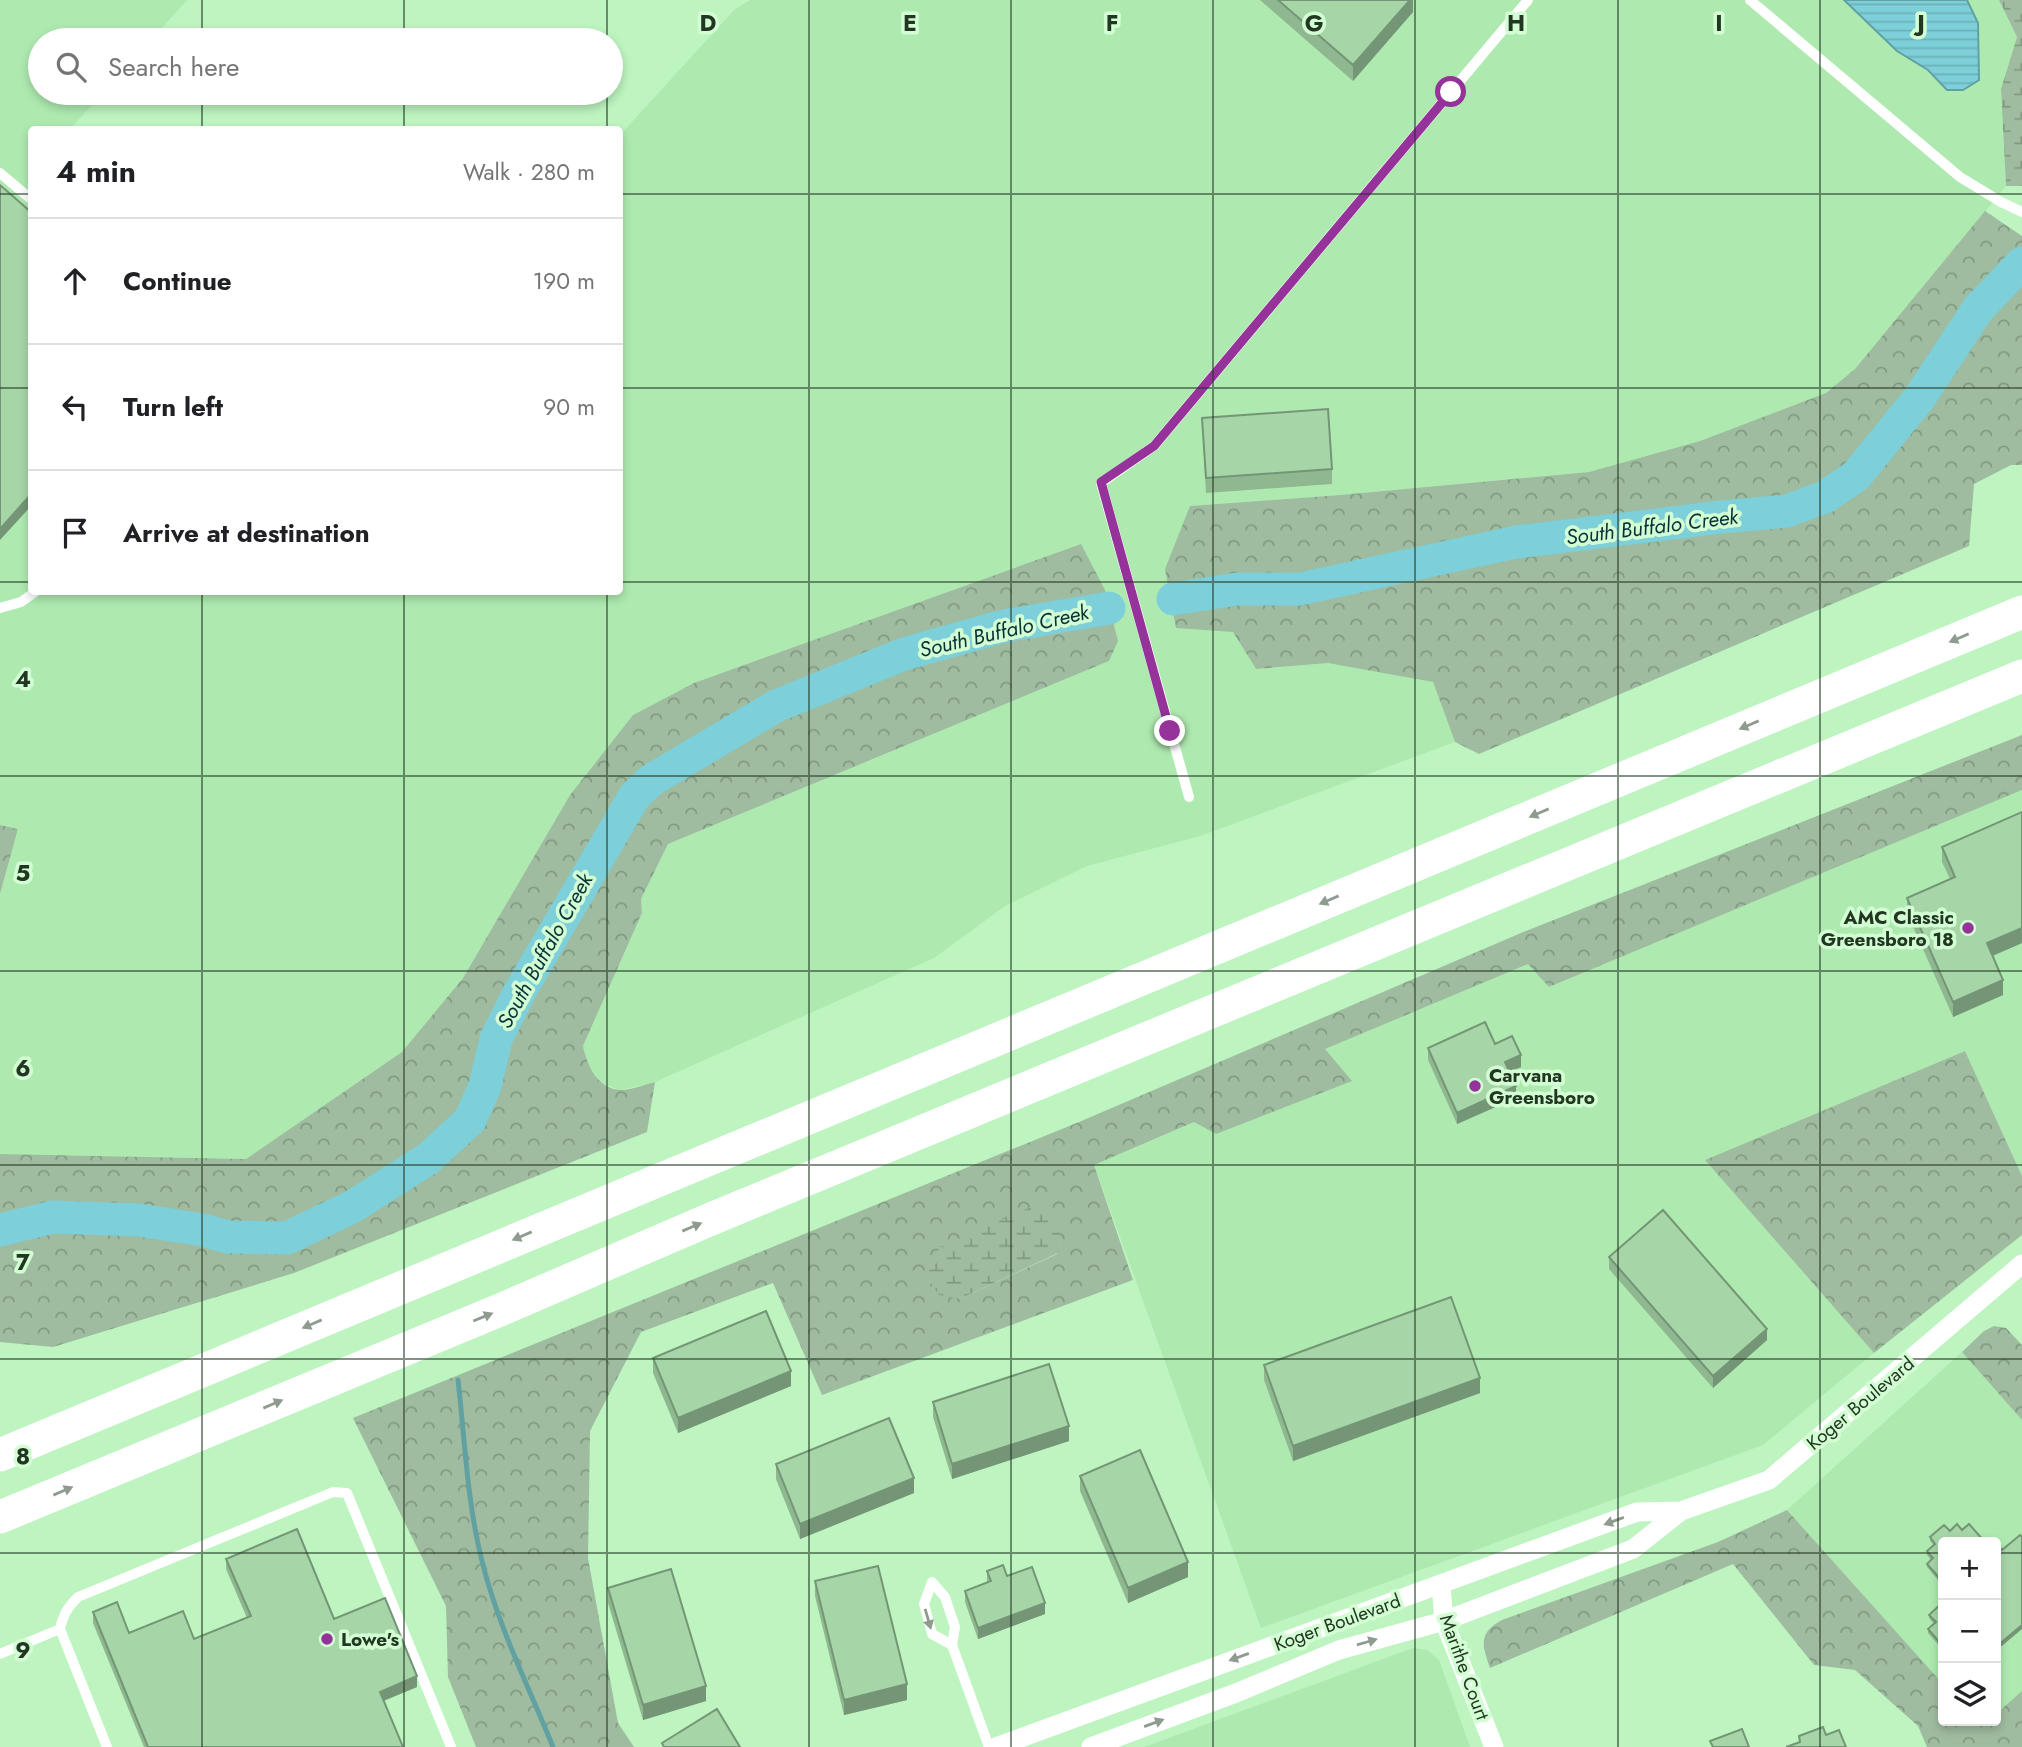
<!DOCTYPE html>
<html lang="en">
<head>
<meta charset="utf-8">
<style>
  body { margin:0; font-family:Jost,sans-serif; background:#f6f6f6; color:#202124 }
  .controls { position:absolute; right:21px; bottom:21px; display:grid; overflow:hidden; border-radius:7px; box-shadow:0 4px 10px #0003 }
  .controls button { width:63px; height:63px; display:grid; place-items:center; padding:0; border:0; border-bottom:2px solid #e0e0e0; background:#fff; color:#202124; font:35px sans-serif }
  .stop { position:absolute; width:21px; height:21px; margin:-16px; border:5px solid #95339a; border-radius:50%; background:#fff }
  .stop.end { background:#95339a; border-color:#fff; box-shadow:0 2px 7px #0008 }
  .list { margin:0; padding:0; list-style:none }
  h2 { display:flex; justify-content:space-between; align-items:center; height:91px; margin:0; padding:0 28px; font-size:30px }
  h2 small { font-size:23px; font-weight:400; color:#757577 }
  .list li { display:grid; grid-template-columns:46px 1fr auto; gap:21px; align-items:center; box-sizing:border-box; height:126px; padding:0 28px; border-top:2px solid #e0e0e0 }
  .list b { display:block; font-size:26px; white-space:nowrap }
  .list em { font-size:23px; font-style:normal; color:#757577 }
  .icon { flex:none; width:38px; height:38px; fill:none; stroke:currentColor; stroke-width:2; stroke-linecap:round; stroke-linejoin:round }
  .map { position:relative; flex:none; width:2022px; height:1747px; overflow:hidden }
  .search { position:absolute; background:#fff; box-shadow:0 4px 10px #0003; left:28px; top:28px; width:595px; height:77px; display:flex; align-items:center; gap:18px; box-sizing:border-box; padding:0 24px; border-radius:38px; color:#757577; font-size:26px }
  .panel { position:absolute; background:#fff; box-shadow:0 4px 10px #0003; left:28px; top:126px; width:595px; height:469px; border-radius:7px }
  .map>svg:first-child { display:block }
  .built { fill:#aeeab0 }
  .forest { fill:url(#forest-crowns); fill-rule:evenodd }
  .wetland { fill:url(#wetland-marsh) }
  .water { fill:url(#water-rules); stroke:#61a1a2; stroke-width:2 }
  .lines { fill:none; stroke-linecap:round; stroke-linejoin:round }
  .stream { stroke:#61a1a2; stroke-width:5 }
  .river { stroke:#7dcfd9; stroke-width:33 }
  .service { stroke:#fff; stroke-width:10 }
  .minor { stroke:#fff; stroke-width:19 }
  .motorway { stroke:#fff; stroke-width:33 }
  .wall { fill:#8fb890 }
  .shaded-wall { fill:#749676 }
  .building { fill:#a6d6a8; stroke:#749676; stroke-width:2 }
  .oneway { fill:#909b90 }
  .route { stroke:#95339a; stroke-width:9 }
  .grid { fill:none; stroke:#213722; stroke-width:2; stroke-opacity:0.55 }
  .poi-dot { fill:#95339a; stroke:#d3fed4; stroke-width:2.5 }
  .labels { text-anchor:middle; stroke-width:7; stroke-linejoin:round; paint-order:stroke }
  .poi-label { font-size:19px; font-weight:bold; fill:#213722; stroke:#d3fed4; text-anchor:start }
  .street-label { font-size:19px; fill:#213722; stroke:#d3fed4 }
  .water-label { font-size:21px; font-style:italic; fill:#083237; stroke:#d3fed4 }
  .grid-label { font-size:23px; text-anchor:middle; font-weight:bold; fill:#213722; stroke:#d3fed4; stroke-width:7; stroke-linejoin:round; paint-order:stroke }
</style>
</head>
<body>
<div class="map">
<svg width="2022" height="1747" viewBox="0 0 2022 1747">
  <defs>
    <pattern id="forest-crowns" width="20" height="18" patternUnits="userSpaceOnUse" patternTransform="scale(1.75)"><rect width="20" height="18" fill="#9fbca0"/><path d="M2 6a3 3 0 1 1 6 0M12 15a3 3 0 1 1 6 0" fill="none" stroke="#819a82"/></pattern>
    <pattern id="wetland-marsh" width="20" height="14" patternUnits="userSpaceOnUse" patternTransform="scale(1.75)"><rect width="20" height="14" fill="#9fbca0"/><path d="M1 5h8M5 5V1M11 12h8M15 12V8" fill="none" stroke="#819a82"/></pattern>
    <pattern id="water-rules" width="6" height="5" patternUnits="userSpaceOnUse" patternTransform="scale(1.75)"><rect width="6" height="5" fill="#7dcfd9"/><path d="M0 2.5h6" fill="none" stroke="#6cb2ba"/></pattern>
  </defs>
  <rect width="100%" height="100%" fill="#bdf4bf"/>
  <path class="built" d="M0,0H187L151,40H40V93H103L70,129L32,130V592H620V135L735,9L750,0H1999L2017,37L2001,89L2006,186L1855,369L1826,393L1700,441L1589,472L1340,495L1190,506L1233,632L1256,669L1328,662L1433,682L1455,742L1200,836L1087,866L1005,906L934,958L655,1082L620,1090L599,1082L586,1061L583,1046L642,913L641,899L668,844L1109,661L1081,544L694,683L633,715L570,795L463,978L402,1052L246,1159L0,1154V894L18,830L0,825Z
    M2022,790V1176L1965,1051L1705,1160L1874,1353L1763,1445L1261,1628L1094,1165L1194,1122L1351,1081L1324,1049L1528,963L1549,987Z
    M1962,1352L2022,1420V1691L1997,1714L1996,1542H1943V1684L1787,1510Z
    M1413,1648L1427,1650L1439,1660L1470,1747H1144Z"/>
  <path class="forest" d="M1985,211L2022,236V465H2011L1974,484L1969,546L1479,754L1455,742L1433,682L1328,663L1256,669L1233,632L1176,628L1165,569L1190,506L1340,495L1589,472L1700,441L1826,393L1855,369Z
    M1081,544L1105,590L1118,641L1109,661L668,844L641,899L642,913L583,1046C587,1066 598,1089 621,1090C632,1090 645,1084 655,1082L647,1132L294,1273L53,1347L0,1342V1154L246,1159L402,1052L463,978L570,795L633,715L694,683Z
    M2022,735V790L1549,987L1528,964L1325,1049L1352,1081L1216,1134L1194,1122L1094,1165L1133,1280L822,1395L773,1283L641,1332L590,1431L588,1558L618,1723L634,1747H476L448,1677L446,1606L353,1418L1079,1122L1521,933ZM1061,1239L1057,1254L960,1299Z
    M0,825L18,829L0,894Z
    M1965,1051L2022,1176V1235L1874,1353L1705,1160Z
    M1994,1326L2006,1328L2022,1345V1420L1962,1352L1984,1331Z
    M1787,1510L1943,1684V1721H1996V1714L2022,1691V1747H1927L1918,1726L1855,1670L1814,1665L1733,1564L1490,1668C1482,1645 1478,1633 1502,1620L1718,1542Z"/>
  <path class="wetland" d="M1999,0H2022V186H2006L2001,89L2017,37Z
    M1033,1206L1049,1212L1061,1239L1058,1253L960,1299L939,1295L925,1274L940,1247Z"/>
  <path class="water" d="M1844,0H1967L1978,23L1979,80L1963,90H1947L1928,70L1897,51Z"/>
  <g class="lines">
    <path class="stream" d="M2013,271L2022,279
      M458,1380C465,1441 467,1502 482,1561C498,1626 528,1685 553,1747"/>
    <path class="river" d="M1173,599L1237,589H1300L1516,542L1721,517L1787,511L1825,497L1856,476L1920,397L1978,309L2022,263
      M0,1230L53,1217L139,1220L203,1230L228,1237L287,1238L352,1207L429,1158L470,1120L485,1086L496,1039L519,993L634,797L650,781L776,706L904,654L1004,626L1109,608"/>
    <path class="service" d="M1750,0L1960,177L2001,202L2022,212
      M0,173L32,200
      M0,608L21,602L35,592
      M1189,797L1101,483L1154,446L1528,0
      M952,1645L932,1634L924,1604L932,1582L945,1597L955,1627L952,1645L989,1747
      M0,1654L60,1629
      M107,1747L60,1629C63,1615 67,1608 78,1597L333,1492L347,1493L451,1747"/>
    <path class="minor" d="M1441,1585L1444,1621L1494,1747
      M996,1747L1637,1512L1681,1511L1769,1480L2022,1264
      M1091,1747L1236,1693L1339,1650L1444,1621L1633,1549L1681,1511"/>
    <path class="motorway" d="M0,1455L2022,612
      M0,1517L500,1310L711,1219L2022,676"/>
  </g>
  <path class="wall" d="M1260,0H1413V12L1353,81Z
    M1202,418L1332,469V484L1206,493Z
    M2022,812V943L1993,956L2003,995L1953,1017L1907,913V898L1950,879L1942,862V847Z
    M1495,1044L1521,1067L1509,1072L1516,1098L1457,1124L1428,1060V1048Z
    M1609,1257L1767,1340L1713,1388L1609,1269Z
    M653,1358L791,1386L678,1433L653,1373Z
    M1264,1365L1480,1393L1293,1461L1264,1380Z
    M933,1402L1069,1441L952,1479L933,1417Z
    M776,1464L914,1493L800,1539L776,1479Z
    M1080,1476L1188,1577L1128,1603L1080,1491Z
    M1962,1530L1985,1542H1943V1586L1927,1567V1564L1931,1560L1927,1555V1551L1934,1545L1930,1541V1537L1950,1531Z
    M226,1559L334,1619L417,1687L384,1701L403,1747H144L93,1623V1612L129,1633L194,1639L247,1618L226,1569Z
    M987,1571L1007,1576L1045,1614L978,1639L965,1602V1591L987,1583Z
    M815,1581L907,1700L844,1715L815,1596Z
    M608,1588L706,1701L643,1720L608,1603Z
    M1943,1602V1646L1941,1648L1928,1633V1629L1934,1624L1929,1618V1615Z"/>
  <path class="shaded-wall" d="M1410,0H1413V12L1353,81V65Z
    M32,493V505L0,540V529Z
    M2022,928V943L1987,958V943Z
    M2003,980V995L1953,1017V1002Z
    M1521,1055V1067L1505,1074V1062Z
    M1516,1086V1098L1457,1124V1113Z
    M1767,1329V1340L1713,1388V1376Z
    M791,1371V1386L678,1433V1418Z
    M1480,1378V1393L1293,1461V1446Z
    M1069,1426V1441L952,1479V1464Z
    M914,1478V1493L800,1539V1524Z
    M1188,1562V1577L1128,1603V1588Z
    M1045,1603V1614L978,1639V1628Z
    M2022,1625V1629L1997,1650V1646Z
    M417,1676V1687L380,1702V1692Z
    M907,1684V1700L844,1715V1700Z
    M706,1686V1701L643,1720V1705Z"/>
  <path class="building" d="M1278,0H1410L1353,65Z
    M0,185L32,213V493L0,529Z
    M1328,409L1332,469L1206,478L1202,418Z
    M2022,812V928L1987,943L2003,980L1953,1002L1907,898L1955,877L1942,847Z
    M1485,1022L1495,1044L1512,1036L1521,1055L1505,1062L1516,1086L1457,1113L1428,1048Z
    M1663,1210L1767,1329L1713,1376L1609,1257Z
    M1451,1297L1480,1378L1293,1446L1264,1365Z
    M766,1311L791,1371L678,1418L653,1358Z
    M1049,1364L1069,1426L952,1464L933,1402Z
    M889,1418L914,1478L800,1524L776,1464Z
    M1140,1450L1188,1562L1128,1588L1080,1476Z
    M1957,1524L1962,1530L1969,1524L1985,1542H1943V1582L1927,1564L1933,1558L1927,1551L1935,1544L1930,1537L1944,1525L1950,1531Z
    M297,1529L334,1619L385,1598L417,1676L380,1692L403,1747H148L93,1612L117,1602L129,1633L183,1611L194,1639L251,1616L226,1559Z
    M2020,1535L2022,1537V1625L1997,1646L1996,1645V1543L2002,1550Z
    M1003,1565L1007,1576L1032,1567L1045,1603L978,1628L965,1591L991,1581L987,1571Z
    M878,1566L907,1684L844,1700L815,1581Z
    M671,1569L706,1686L643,1705L608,1588Z
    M1943,1602V1642L1941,1644L1928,1629L1936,1622L1929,1615Z
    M717,1709L740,1747H664L662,1743Z
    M1823,1727L1826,1735L1839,1730L1846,1747H1786L1800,1742L1799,1736Z
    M1742,1729L1749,1747H1713L1710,1741Z"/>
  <defs><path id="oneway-solid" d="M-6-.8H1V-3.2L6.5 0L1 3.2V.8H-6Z" transform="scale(1.75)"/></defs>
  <g class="oneway">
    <use href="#oneway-solid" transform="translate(1959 638) rotate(157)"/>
    <use href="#oneway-solid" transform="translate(1749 725) rotate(157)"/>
    <use href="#oneway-solid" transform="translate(1539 813) rotate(157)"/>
    <use href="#oneway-solid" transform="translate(1329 900) rotate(157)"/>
    <use href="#oneway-solid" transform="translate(692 1227) rotate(-23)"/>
    <use href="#oneway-solid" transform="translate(522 1236) rotate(157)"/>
    <use href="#oneway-solid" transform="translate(483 1317) rotate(-22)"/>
    <use href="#oneway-solid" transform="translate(312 1324) rotate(157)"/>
    <use href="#oneway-solid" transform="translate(273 1404) rotate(-23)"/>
    <use href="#oneway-solid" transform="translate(63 1491) rotate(-23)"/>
    <use href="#oneway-solid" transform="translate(1614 1521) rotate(160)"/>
    <use href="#oneway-solid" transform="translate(928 1619) rotate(74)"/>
    <use href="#oneway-solid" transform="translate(1367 1642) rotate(-16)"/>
    <use href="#oneway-solid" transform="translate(1239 1657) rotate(160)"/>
    <use href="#oneway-solid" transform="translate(1154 1723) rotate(-20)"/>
  </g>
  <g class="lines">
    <path class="route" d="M1170,731L1101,482L1154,446L1451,92"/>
  </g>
  <path class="grid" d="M202,0V40M404,0V40M607,0V40M809,0V1747M1011,0V1747M1213,0V1747M1415,0V1747M1618,0V1747M1820,0V1747M202,93V130M404,93V130M607,93V130M0,194H32M620,194H2022M0,388H32M620,388H2022M0,582H32M620,582H2022M202,592V1747M404,592V1747M607,592V1747M0,776H2022M0,971H2022M0,1165H2022M0,1359H2022M0,1553H1943M1996,1553H2022"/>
  <g class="poi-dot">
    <circle cx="1968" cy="928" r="7"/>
    <circle cx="1475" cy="1086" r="7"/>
    <circle cx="327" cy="1639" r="7"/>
  </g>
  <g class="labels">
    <g class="poi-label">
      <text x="1954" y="924" text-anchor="end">AMC Classic<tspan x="1954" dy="22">Greensboro 18</tspan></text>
      <text x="1489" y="1082">Carvana<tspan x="1489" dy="22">Greensboro</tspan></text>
      <text x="341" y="1646">Lowe's</text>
    </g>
    <g class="street-label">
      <text transform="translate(1860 1403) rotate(-40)" y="7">Koger Boulevard</text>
      <text transform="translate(1337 1622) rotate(-20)" y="7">Koger Boulevard</text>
      <text transform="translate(1465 1667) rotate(70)" y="7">Marithe Court</text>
    </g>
    <g class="water-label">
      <text transform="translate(1652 527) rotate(-7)" y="7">South Buffalo Creek</text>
      <text transform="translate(1004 631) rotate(-13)" y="7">South Buffalo Creek</text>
      <text transform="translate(545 951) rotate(-61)" y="7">South Buffalo Creek</text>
    </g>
  </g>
  <g class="grid-label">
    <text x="708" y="31">D</text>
    <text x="910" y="31">E</text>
    <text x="1112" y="31">F</text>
    <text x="1314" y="31">G</text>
    <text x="1516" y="31">H</text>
    <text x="1719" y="31">I</text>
    <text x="1921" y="31">J</text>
    <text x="23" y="687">4</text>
    <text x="23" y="881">5</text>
    <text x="23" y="1076">6</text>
    <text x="23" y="1270">7</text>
    <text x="23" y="1464">8</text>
    <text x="23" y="1658">9</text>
  </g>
</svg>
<div class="controls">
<button>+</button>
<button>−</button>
<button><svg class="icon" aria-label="layers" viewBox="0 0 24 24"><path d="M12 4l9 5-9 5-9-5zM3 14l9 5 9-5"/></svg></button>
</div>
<div class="stop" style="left:1451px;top:92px"></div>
<div class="stop end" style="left:1170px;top:731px"></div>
<div class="search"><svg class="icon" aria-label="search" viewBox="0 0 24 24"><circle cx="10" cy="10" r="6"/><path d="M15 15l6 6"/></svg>Search here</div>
<section class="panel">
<h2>4 min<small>Walk · 280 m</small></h2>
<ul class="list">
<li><svg class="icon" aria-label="ahead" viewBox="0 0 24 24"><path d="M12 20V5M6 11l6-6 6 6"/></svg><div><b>Continue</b></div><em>190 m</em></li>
<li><svg class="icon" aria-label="left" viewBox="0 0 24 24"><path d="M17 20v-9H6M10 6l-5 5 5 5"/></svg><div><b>Turn left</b></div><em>90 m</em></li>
<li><svg class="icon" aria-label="arrive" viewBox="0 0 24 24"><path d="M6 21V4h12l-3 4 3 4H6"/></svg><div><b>Arrive at destination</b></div></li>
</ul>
</section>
</div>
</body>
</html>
